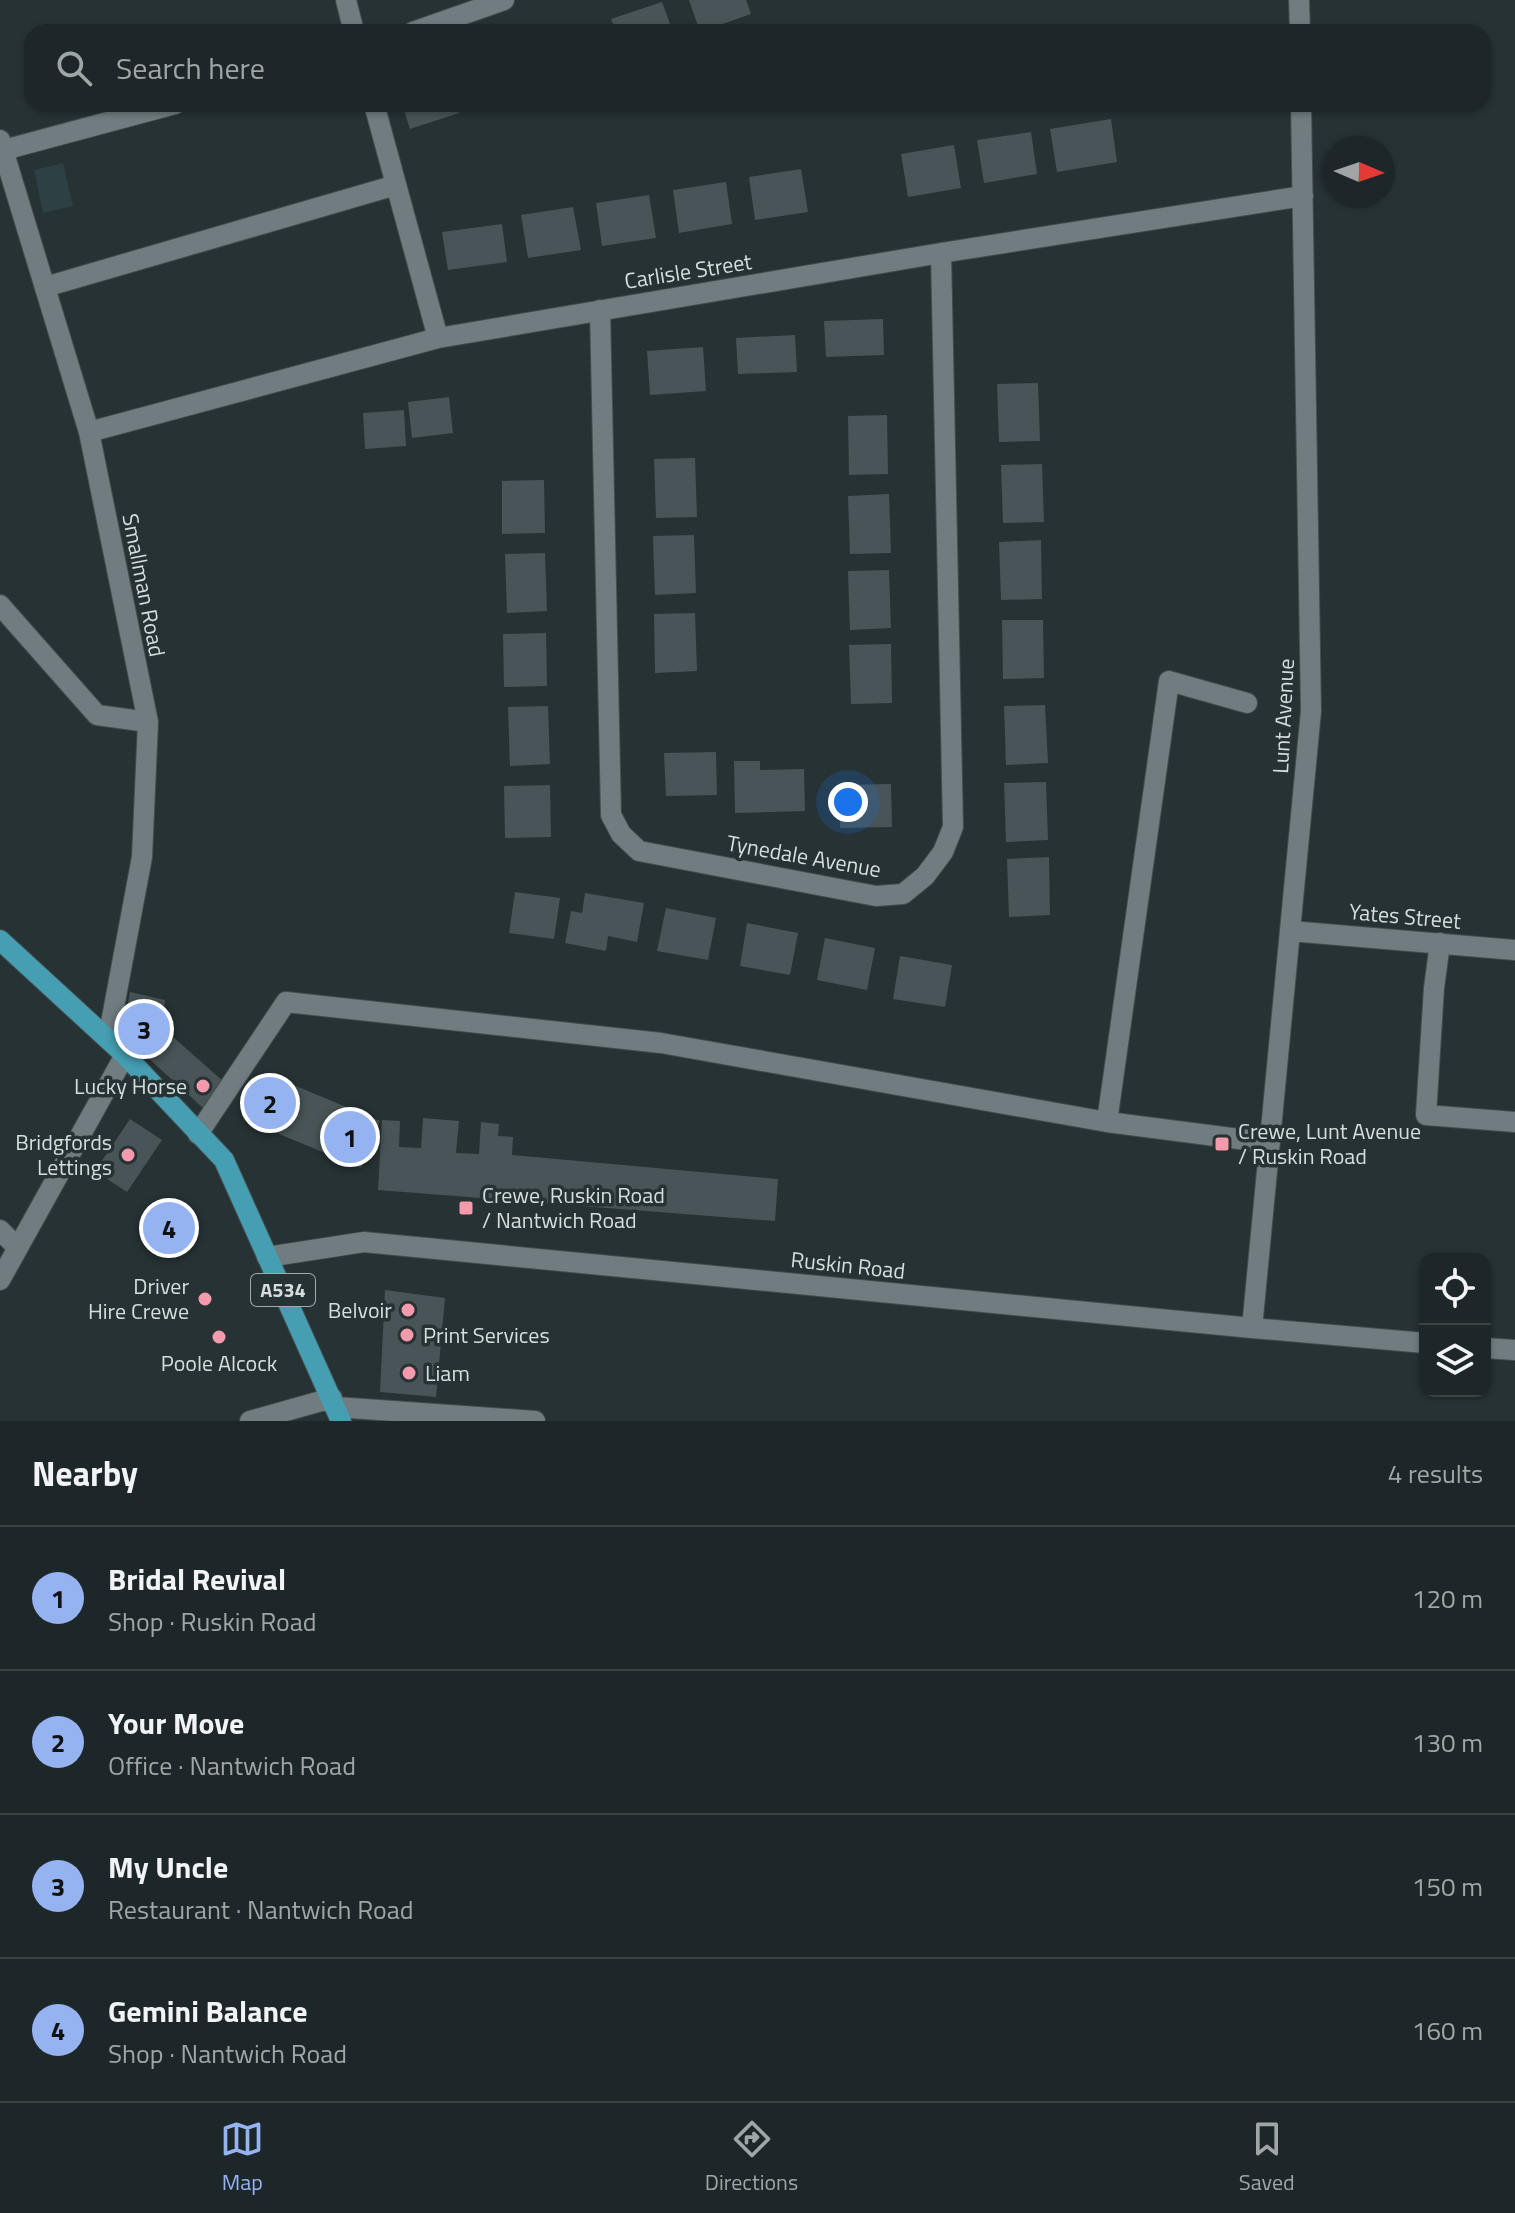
<!DOCTYPE html>
<html lang="en">
<head>
<meta charset="utf-8">
<style>
  body { margin:0; font-family:"Titillium Web",sans-serif; background:#2a3234; color:#f1f3f6 }
  .controls { position:absolute; right:24px; bottom:24px; display:grid; overflow:hidden; border-radius:16px; box-shadow:0 2px 6px #0004 }
  .controls button { width:72px; height:72px; display:grid; place-items:center; padding:0; border:0; border-bottom:2px solid #3b4345; background:#1d2628; color:#f1f3f6; font:40px sans-serif }
  .compass { position:absolute; left:1323px; top:136px; width:72px; height:72px; border-radius:50%; background:#1d2628; box-shadow:0 2px 6px #0004; rotate:92deg }
  .you { position:absolute; left:848px; top:802px; width:28px; height:28px; margin:-20px; border:6px solid #fff; border-radius:50%; background:#1a73e8; box-shadow:0 0 0 12px #1a73e833 }
  .badge { display:grid; place-items:center; width:52px; height:52px; border-radius:50%; background:#95b2f1; color:#111; font-size:26px; font-weight:700 }
  .pin { position:absolute; translate:-50% -50%; border:4px solid #fff; box-shadow:0 2px 8px #0006 }
  .list { margin:0; padding:0; list-style:none }
  h2 { display:flex; justify-content:space-between; align-items:center; height:104px; margin:0; padding:0 32px; font-size:34px }
  h2 small { font-size:26px; font-weight:400; color:#a0a5a8 }
  .list li { display:grid; grid-template-columns:52px 1fr auto; gap:24px; align-items:center; box-sizing:border-box; height:144px; padding:0 32px; border-top:2px solid #3b4345 }
  .list b { display:block; font-size:30px; white-space:nowrap }
  .list p { margin:0; font-size:26px; white-space:nowrap; color:#a0a5a8 }
  .list em { font-size:26px; font-style:normal; color:#a0a5a8 }
  .icon { flex:none; width:44px; height:44px; fill:none; stroke:currentColor; stroke-width:2; stroke-linecap:round; stroke-linejoin:round }
  .map { position:relative; flex:none; width:1515px; height:1421px; overflow:hidden }
  .search { position:absolute; background:#1d2628; box-shadow:0 2px 6px #0004; left:24px; right:24px; top:24px; height:88px; display:flex; align-items:center; gap:20px; box-sizing:border-box; padding:0 28px; border-radius:24px; color:#a0a5a8; font-size:30px }
  .sheet { height:680px; background:#1d2628 }
  nav { display:flex; justify-content:space-around; align-items:center; box-sizing:border-box; height:112px; border-top:2px solid #3b4345; background:#1d2628; font-size:22px; color:#a0a5a8 }
  nav a { display:grid; justify-items:center; gap:4px }
  nav .on { color:#95b2f1 }
  .map>svg:first-child { display:block }
  .built { fill:#2d4044 }
  .building { fill:#485457 }
  .lines { fill:none; stroke-linecap:round; stroke-linejoin:round }
  .minor-casing { stroke:#434d4f; stroke-width:22 }
  .major-casing { stroke:#434d4f; stroke-width:22 }
  .minor { stroke:#707c80; stroke-width:20 }
  .major { stroke:#469eb2; stroke-width:20 }
  .poi-dot { fill:#f39aac; stroke:#273235; stroke-width:3 }
  .labels { text-anchor:middle; stroke-width:7; stroke-linejoin:round; paint-order:stroke }
  .shield { fill:#273235; stroke:#a2aaac; stroke-width:2 }
  .shield-label { font-size:20px; font-weight:bold; fill:#d6dddf }
  .street-label { font-size:22px; fill:#d6dddf; stroke:#273235 }
  .poi-label { font-size:22px; fill:#d6dddf; stroke:#273235; text-anchor:end }
</style>
</head>
<body>
<div class="map">
<svg width="1515" height="1421" viewBox="0 0 1515 1421">
  <rect width="100%" height="100%" fill="#273235"/>
  <path class="built" d="M63,163L73,206L43,213L34,170Z"/>
  <path class="building" d="M689,0H746L751,14L700,32Z
    M662,2L673,32H616L611,19Z
    M402,104H455L459,113L410,129Z
    M1111,119L1117,162L1057,172L1050,129Z
    M1031,132L1037,174L984,183L977,140Z
    M954,145L961,188L908,197L901,154Z
    M801,169L808,212L755,220L749,177Z
    M726,182L732,224L679,233L673,190Z
    M649,195L656,238L602,246L596,203Z
    M573,207L581,250L528,258L521,215Z
    M502,224L507,262L448,270L442,232Z
    M883,319L884,355L826,357L824,321Z
    M795,335L797,372L738,374L736,338Z
    M703,347L706,391L650,395L647,351Z
    M1038,383L1040,441L999,442L997,384Z
    M449,397L453,433L412,438L408,402Z
    M404,410L406,446L365,449L363,413Z
    M887,415L888,474L849,475L848,416Z
    M695,458L697,517L656,518L654,459Z
    M1042,464L1044,522L1003,523L1001,465Z
    M544,480L545,533L502,534V481Z
    M889,494L891,553L850,554L848,496Z
    M694,535L696,593L655,595L653,536Z
    M1041,540L1042,599L1001,600L999,542Z
    M545,553L547,611L507,613L505,554Z
    M889,570L891,628L850,630L848,571Z
    M695,613L697,671L655,673L654,614Z
    M1002,620H1043L1044,678L1003,679Z
    M546,633L547,686L504,687L503,634Z
    M891,644L892,703L851,704L849,645Z
    M1045,705L1048,763L1006,765L1004,706Z
    M548,706L550,764L510,766L508,707Z
    M716,752L717,795L666,796L664,753Z
    M734,761H760V770L804,769L805,811L735,813Z
    M1046,782L1048,840L1006,842L1004,783Z
    M891,784L892,827L840,828L839,785Z
    M550,785L551,837L505,838L504,786Z
    M1049,857L1050,915L1009,917L1007,859Z
    M515,892L560,898L554,939L509,933Z
    M585,893L644,903L637,942L608,936L606,951L565,943L571,911L582,913Z
    M666,908L716,918L708,960L657,951Z
    M747,923L798,933L790,975L740,966Z
    M825,938L875,948L867,990L817,980Z
    M900,956L952,965L945,1007L893,999Z
    M130,992L165,1000L162,1024L172,1036L225,1083L203,1108L122,1034Z
    M267,1074L380,1121L361,1168L248,1121Z
    M423,1118L459,1121L456,1153L479,1154L481,1122L499,1124L498,1136L513,1137L512,1155L778,1179L775,1221L378,1190L382,1120L400,1121L399,1147L421,1148Z
    M130,1119L162,1140L127,1192L95,1171Z
    M385,1290L445,1298L436,1397L380,1392Z"/>
  <g class="lines">
    <g class="minor-casing">
      <path id="minor" d="M346,0L354,32
        M1299,0L1300,32
        M413,32L504,0
        M374,104L438,338
        M0,140L89,432L148,722L142,857L108,1039
        M0,151L175,104
        M45,287L396,185
        M600,310L611,815L621,834L639,851L876,896L903,894L925,876L943,852L953,827L941,253
        M89,432L438,338L941,253L1303,196
        M0,605L97,715L148,722
        M1290,931L1515,950
        M1440,943L1434,988L1426,1115L1515,1122
        M1107,1122L1270,1143
        M198,1134L286,1002L661,1043L1107,1122L1169,681L1247,703
        M0,1230L18,1248
        M267,1257L364,1242L1252,1328L1425,1343
        M0,1280L125,1055
        M1252,1328L1311,711L1301,104
        M1485,1348L1515,1350
        M336,1407L535,1421
        M250,1421L332,1398"/>
    </g>
    <g class="major-casing">
      <path id="major" d="M0,940L125,1055L224,1160L341,1421"/>
    </g>
    <use href="#minor" class="minor"/>
    <use href="#major" class="major"/>
  </g>
  <g class="poi-dot">
    <circle cx="203" cy="1086" r="8"/>
    <rect x="1214" y="1136" width="16" height="16" rx="4"/>
    <circle cx="128" cy="1155" r="8"/>
    <rect x="458" y="1200" width="16" height="16" rx="4"/>
    <circle cx="205" cy="1299" r="8"/>
    <circle cx="408" cy="1310" r="8"/>
    <circle cx="407" cy="1335" r="8"/>
    <circle cx="219" cy="1337" r="8"/>
    <circle cx="409" cy="1373" r="8"/>
  </g>
  <g class="labels">
    <rect class="shield" x="251" y="1274" width="64" height="32" rx="6"/>
    <g class="shield-label">
      <text x="283" y="1297">A534</text>
    </g>
    <g class="street-label">
      <text transform="translate(688 271) rotate(-9)" y="8">Carlisle Street</text>
      <text transform="translate(144 585) rotate(79)" y="8">Smallman Road</text>
      <text transform="translate(1283 716) rotate(-87)" y="8">Lunt Avenue</text>
      <text transform="translate(804 856) rotate(10)" y="8">Tynedale Avenue</text>
      <text transform="translate(1405 916) rotate(5)" y="8">Yates Street</text>
      <text transform="translate(848 1265) rotate(6)" y="8">Ruskin Road</text>
    </g>
    <g class="poi-label">
      <text x="187" y="1094">Lucky Horse</text>
      <text x="1238" y="1139" text-anchor="start">Crewe, Lunt Avenue<tspan x="1238" dy="25">/ Ruskin Road</tspan></text>
      <text x="112" y="1150">Bridgfords<tspan x="112" dy="25">Lettings</tspan></text>
      <text x="482" y="1203" text-anchor="start">Crewe, Ruskin Road<tspan x="482" dy="25">/ Nantwich Road</tspan></text>
      <text x="189" y="1294">Driver<tspan x="189" dy="25">Hire Crewe</tspan></text>
      <text x="392" y="1318">Belvoir</text>
      <text x="423" y="1343" text-anchor="start">Print Services</text>
      <text x="219" y="1371" text-anchor="middle">Poole Alcock</text>
      <text x="425" y="1381" text-anchor="start">Liam</text>
    </g>
  </g>
</svg>
<div class="controls">
<button><svg class="icon" aria-label="locate" viewBox="0 0 24 24"><circle cx="12" cy="12" r="6"/><path d="M12 2v4M12 18v4M2 12h4M18 12h4"/></svg></button>
<button><svg class="icon" aria-label="layers" viewBox="0 0 24 24"><path d="M12 4l9 5-9 5-9-5zM3 14l9 5 9-5"/></svg></button>
</div>
<svg class="compass" viewBox="-18 -18 36 36"><path d="M0-13l5 13h-10z" fill="#e53935"/><path d="M0 13l5-13h-10z" fill="#a0a5a8"/></svg>
<div class="you"></div>
<div class="pin badge" style="left:350px;top:1137px">1</div>
<div class="pin badge" style="left:270px;top:1103px">2</div>
<div class="pin badge" style="left:144px;top:1029px">3</div>
<div class="pin badge" style="left:169px;top:1228px">4</div>
<div class="search"><svg class="icon" aria-label="search" viewBox="0 0 24 24"><circle cx="10" cy="10" r="6"/><path d="M15 15l6 6"/></svg>Search here</div>
</div>
<section class="sheet">
<h2>Nearby<small>4 results</small></h2>
<ul class="list">
<li><span class="badge">1</span><div><b>Bridal Revival</b><p>Shop · Ruskin Road</p></div><em>120 m</em></li>
<li><span class="badge">2</span><div><b>Your Move</b><p>Office · Nantwich Road</p></div><em>130 m</em></li>
<li><span class="badge">3</span><div><b>My Uncle</b><p>Restaurant · Nantwich Road</p></div><em>150 m</em></li>
<li><span class="badge">4</span><div><b>Gemini Balance</b><p>Shop · Nantwich Road</p></div><em>160 m</em></li>
</ul>
</section>
<nav>
<a class="on"><svg class="icon" aria-label="map" viewBox="0 0 24 24"><path d="M3 6l6-2 6 2 6-2v14l-6 2-6-2-6 2zM9 4v14M15 6v14"/></svg>Map</a>
<a><svg class="icon" aria-label="directions" viewBox="0 0 24 24"><path d="M12 3l9 9-9 9-9-9zM9 14v-3h6M13 9l2 2-2 2"/></svg>Directions</a>
<a><svg class="icon" aria-label="saved" viewBox="0 0 24 24"><path d="M7 4h10v16l-5-4-5 4z"/></svg>Saved</a>
</nav>
</body>
</html>
